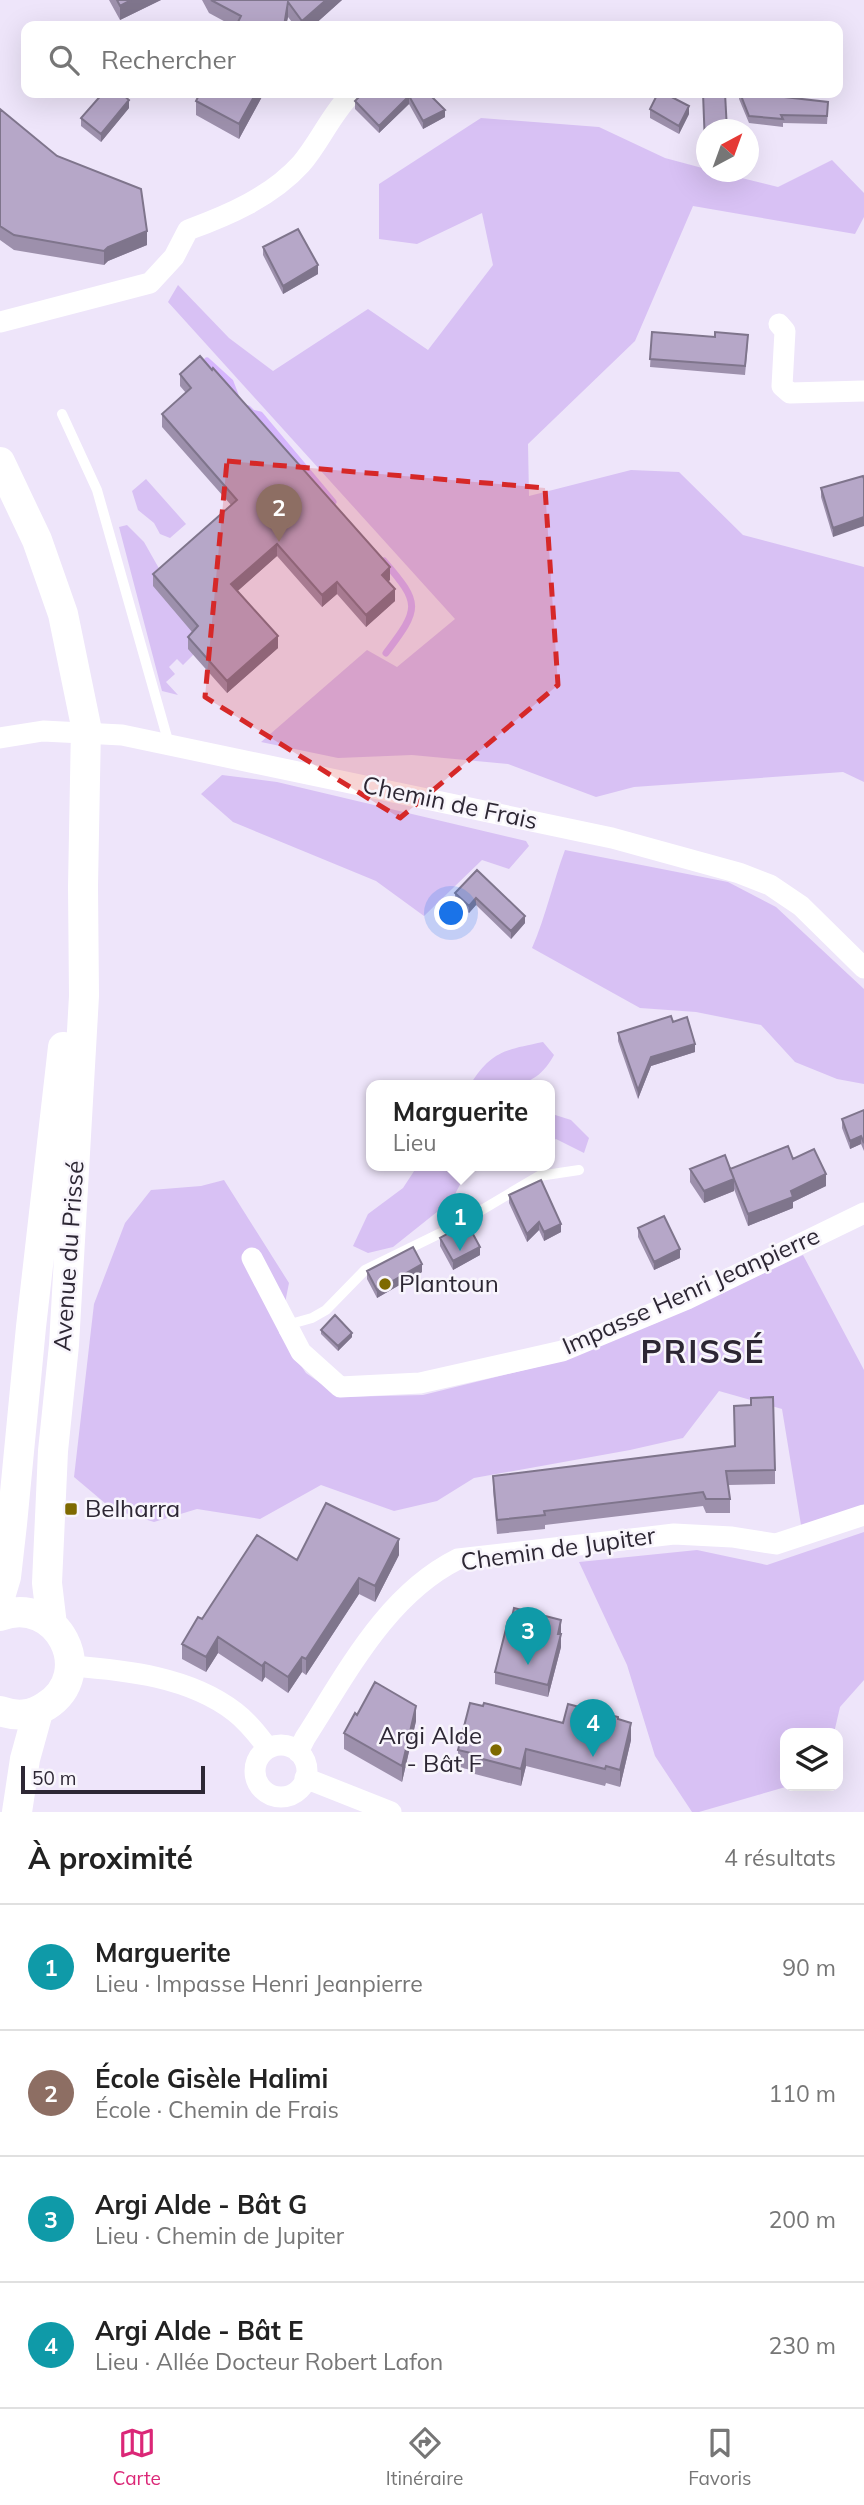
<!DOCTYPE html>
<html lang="fr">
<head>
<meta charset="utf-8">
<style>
  body { margin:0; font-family:Mulish,sans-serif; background:#f6f6f6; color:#222 }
  .controls { position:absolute; right:21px; bottom:21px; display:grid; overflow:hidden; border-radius:14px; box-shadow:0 7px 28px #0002 }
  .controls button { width:63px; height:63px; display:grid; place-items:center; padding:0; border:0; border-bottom:2px solid #e0e0e0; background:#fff; color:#222; font:35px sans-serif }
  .compass { position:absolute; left:696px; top:119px; width:63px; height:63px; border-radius:50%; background:#fff; box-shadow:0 7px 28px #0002; rotate:41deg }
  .scale { position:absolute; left:21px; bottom:18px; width:184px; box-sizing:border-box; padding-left:7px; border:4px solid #2d2734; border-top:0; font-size:19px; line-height:24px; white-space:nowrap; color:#2d2734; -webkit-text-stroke:5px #f8f5fc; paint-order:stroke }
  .you { position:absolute; left:452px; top:914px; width:24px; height:24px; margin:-18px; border:5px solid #fff; border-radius:50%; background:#1a73e8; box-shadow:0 0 0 10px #1a73e833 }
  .badge { display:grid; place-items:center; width:46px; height:46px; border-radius:50%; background:#db2777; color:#fff; font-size:23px; font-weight:700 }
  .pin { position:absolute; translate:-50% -58px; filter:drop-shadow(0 2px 4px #0008) }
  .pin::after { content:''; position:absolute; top:37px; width:24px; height:21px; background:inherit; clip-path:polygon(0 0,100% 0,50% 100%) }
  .popup { position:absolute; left:366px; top:1080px; width:189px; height:91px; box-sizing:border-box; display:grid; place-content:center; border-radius:14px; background:#fff; filter:drop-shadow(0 2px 5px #0005); font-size:23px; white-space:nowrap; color:#767676 }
  .popup b { font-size:26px; color:#222 }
  .popup::after { content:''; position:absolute; left:50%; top:100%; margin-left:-14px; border:14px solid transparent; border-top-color:#fff }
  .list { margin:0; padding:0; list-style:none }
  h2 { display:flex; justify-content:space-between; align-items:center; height:91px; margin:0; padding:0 28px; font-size:30px }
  h2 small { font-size:23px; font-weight:400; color:#767676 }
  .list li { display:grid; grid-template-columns:46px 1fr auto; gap:21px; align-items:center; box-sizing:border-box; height:126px; padding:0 28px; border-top:2px solid #e0e0e0 }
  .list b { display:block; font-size:26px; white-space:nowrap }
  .list p { margin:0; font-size:23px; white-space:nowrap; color:#767676 }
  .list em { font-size:23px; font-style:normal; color:#767676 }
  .icon { flex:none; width:38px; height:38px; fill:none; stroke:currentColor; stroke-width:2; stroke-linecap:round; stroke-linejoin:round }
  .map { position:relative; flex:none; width:864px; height:1812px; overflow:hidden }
  .search { position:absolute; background:#fff; box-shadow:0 7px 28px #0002; left:21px; right:21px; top:21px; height:77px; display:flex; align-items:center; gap:18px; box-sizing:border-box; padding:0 24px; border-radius:14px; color:#767676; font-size:26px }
  .sheet { height:595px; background:#fff }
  nav { display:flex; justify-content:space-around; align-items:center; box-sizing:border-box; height:98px; border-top:2px solid #e0e0e0; background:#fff; font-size:19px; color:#767676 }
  nav a { display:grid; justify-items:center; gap:4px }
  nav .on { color:#db2777 }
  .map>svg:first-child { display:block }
  .green { fill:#d8c1f4 }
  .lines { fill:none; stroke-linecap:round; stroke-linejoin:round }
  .stream { stroke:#d6b6fd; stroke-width:7 }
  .lane { stroke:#fff; stroke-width:10 }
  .street { stroke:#fff; stroke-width:21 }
  .secondary { stroke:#fff; stroke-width:30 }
  .wall { fill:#9d90ac }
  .shaded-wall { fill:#7f758c }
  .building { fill:#b6a7c8; stroke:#7f758c; stroke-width:2 }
  .marked { fill:#d62828; fill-opacity:0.2; stroke:#d62828; stroke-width:5; stroke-dasharray:14 9; stroke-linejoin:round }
  .poi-dot { fill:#7e6900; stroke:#f8f5fc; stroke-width:2.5 }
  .labels { text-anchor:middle; stroke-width:5; stroke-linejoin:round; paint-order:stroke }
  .street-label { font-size:24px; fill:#2d2734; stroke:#f8f5fc }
  .poi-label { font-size:24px; fill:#2d2734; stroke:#f8f5fc; text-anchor:start }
  .district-label { font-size:32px; font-weight:bold; letter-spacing:2px; fill:#2d2734; stroke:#f8f5fc }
</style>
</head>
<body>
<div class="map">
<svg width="864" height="1812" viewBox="0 0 864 1812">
  <rect width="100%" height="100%" fill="#eee5fa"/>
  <path class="green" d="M481,118L599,127L665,158L706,169V172H717L778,187L832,160L864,193V217L855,234L693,206L635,341L528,444L529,496L631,470L679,472L743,535L864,567V782L843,772L634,787L596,797L508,764L412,755L338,758L261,742L367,650L397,667L455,619L168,302L178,285L229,338L273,371L368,309L428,350L493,265L482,213L417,244L379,239V184Z
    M146,479L186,524L170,538L160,534L154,523L138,510L132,491Z
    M127,525L144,542L194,630L193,655L183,665L177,659L169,667L175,674L166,682L178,695L162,691L119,527Z
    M222,775L277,782L526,841L529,846L509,869L482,860L424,916L376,881L233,822L201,794Z
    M565,850L728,882L776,907L864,989V1084L837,1079L795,1062L761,1025L696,1012L640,1008L532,948C546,916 553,882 565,850Z
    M543,1042L554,1055C533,1093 507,1085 470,1085C491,1051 505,1050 543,1042Z
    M549,1113L571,1120L589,1138L584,1153L556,1139L549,1142Z
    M418,1165H470L452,1200L393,1247L368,1253L353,1246L368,1214L403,1188Z
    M224,1180L289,1283L279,1333L306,1373L340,1397L423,1395L545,1365L656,1323L803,1255L864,1370V1510L802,1531L782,1409L719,1391L683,1438L630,1450L474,1478L437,1501L394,1511L321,1485L260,1519L197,1509L154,1522L112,1509L74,1477L94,1304L125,1223L151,1190L201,1186Z
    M864,1532V1680L840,1707L834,1733H785V1786H789L699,1812H692L655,1756L627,1665L579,1562L697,1550L767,1565Z"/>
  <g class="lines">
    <path class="stream" d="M207,361L230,382L235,395
      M248,409L252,413L260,415L333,502
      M384,561C421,604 420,608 386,653"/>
    <path class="lane" d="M62,414L97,490L169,744
      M287,1325L312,1318L326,1310L365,1270L453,1227L539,1176L579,1170"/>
    <path class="street" d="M0,322L150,283L174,257L188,230C229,215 271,197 301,164C320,142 331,114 352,93
      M779,324L785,331L782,386L790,393L864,391
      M0,738L43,731L122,735L612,838L739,873L770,885L801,906L864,968
      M252,1258L301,1352L340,1387L420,1383L562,1351L687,1299L864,1213
      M71,1666C126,1670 190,1677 235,1712C248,1722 258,1735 268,1748
      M255 1771a26 26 0 1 1 52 0a26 26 0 1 1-52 0Z
      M298,1752L305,1738C347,1673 386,1595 458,1559L674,1534L732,1537L776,1544L864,1515
      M305,1778L391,1812"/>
    <path class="secondary" d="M0,462L37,540L63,614L86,726L83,887L84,996L64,1345L53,1451L47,1583L52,1625
      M0,1597L6,1577L12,1524L31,1327L63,1047
      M0,1616C57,1594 98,1673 46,1706C31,1716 17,1717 0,1711
      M17,1812L25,1759L38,1712"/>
  </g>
  <path class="wall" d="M109,0H161L120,20Z
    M202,0H342L313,26H295L288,17L286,26H233L209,13Z
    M200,93H264L239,139L196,115V101Z
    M428,93L445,117L423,129L409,104L379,133L355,109V101Z
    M739,93L828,110L827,124L783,123V127L749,123L739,99Z
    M129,108L101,142L81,126V118Z
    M0,109L147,245L108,261L104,265L14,250L0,240Z
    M650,109L689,114L679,134L650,118Z
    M263,247L318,274L283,294L263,255Z
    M652,332L748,343L745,375L650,367Z
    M180,374L390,580L388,581L395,601L366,627L337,594L322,607L277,556L237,591L278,648L227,693L188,649V637L192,632L153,586V574L231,505L162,427V414L186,393L180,386Z
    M863,476L833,537L821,497V488Z
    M477,870L525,923L511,939L476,905L469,913L455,900V893Z
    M673,1022L695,1052L651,1066L638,1099L618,1041V1033Z
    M864,1110V1151L861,1144L850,1149L842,1128V1119Z
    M793,1159L826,1186L793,1202V1208L748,1226L734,1189V1191L704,1203L690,1182V1169L730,1170Z
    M509,1195L561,1232L544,1241L539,1230L527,1242L509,1203Z
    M638,1228L680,1258L654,1270L638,1237Z
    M440,1238L480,1255L453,1270L440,1246Z
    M367,1271L422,1272L377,1298L367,1279Z
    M321,1330L352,1337L338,1351L321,1334Z
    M775,1470V1484L728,1485L730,1499V1513H706L703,1506L545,1525V1529L497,1534L493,1490V1476Z
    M399,1555L375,1602L359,1594L306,1675L302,1672L288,1693L265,1677L262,1682L218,1653L206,1672L182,1659V1644L202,1619L297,1560Z
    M561,1633V1647L548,1697L495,1684V1672Z
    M357,1715L416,1721L402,1782L344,1749V1733Z
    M618,1720L631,1740L620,1787L606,1783L605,1786L526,1766L521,1786L471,1773V1770L458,1767V1750L563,1723Z"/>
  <path class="shaded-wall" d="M131,0H161L120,20V6Z
    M326,0H342L313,26H302V21Z
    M288,2V17L286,26H284Z
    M256,93H264L239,139V124Z
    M409,96V104L379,133V126Z
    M129,100V108L101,142V134Z
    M689,106V114L679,134V126Z
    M445,110V117L423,129V121Z
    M147,231V245L108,261L104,265V251L108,247Z
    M318,265V274L283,294V286Z
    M864,517V526L833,537V528Z
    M277,544V556L231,597V584Z
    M390,567V580L382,587V575Z
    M337,582V594L322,607V595Z
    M395,589V601L366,627V615Z
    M278,636V648L227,693V681Z
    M476,898V905L469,913V906Z
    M525,916V923L511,939V931Z
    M695,1044V1052L651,1066L638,1099V1090L651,1057Z
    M861,1136V1144L850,1149V1141Z
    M826,1174V1186L793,1202V1208L748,1226V1214L791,1191Z
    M734,1179V1191L704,1203V1191Z
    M539,1222V1230L527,1242V1234Z
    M561,1224V1232L544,1241V1232Z
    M480,1247V1255L453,1270V1261Z
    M680,1249V1258L654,1270V1262Z
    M422,1264V1272L377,1298V1290Z
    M352,1333V1337L338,1351V1346Z
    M399,1539V1555L375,1602V1586Z
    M359,1578V1594L306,1675V1659Z
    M561,1620V1647L548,1697V1685Z
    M218,1637V1653L206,1672V1657Z
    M302,1657V1672L288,1693V1677Z
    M265,1662V1677L262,1682V1666Z
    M416,1706V1721L402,1782V1766Z
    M631,1723V1740L620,1787V1770Z
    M526,1749V1766L521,1786V1769Z"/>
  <path class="building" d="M117,0H131L120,6Z
    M211,0H326L302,21L288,2L284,26H236L241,16Z
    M103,93H121L129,100L101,134L81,118Z
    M200,93H256L239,124L196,101Z
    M363,93H428L445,110L423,121L409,96L379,126L355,101Z
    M658,93H664L689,106L679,126L650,109Z
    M703,93H725L727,130H706V145H705Z
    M740,93H750L828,102L827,116L781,115L783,119L749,116Z
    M0,109L57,156L141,189L147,231L108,247L104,251L14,235L0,226Z
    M298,229L318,265L283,286L263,247Z
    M652,332L715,337V332L748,335L745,366L650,359Z
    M200,356L212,370L213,368L390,567L382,575L395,589L366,615L337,582L322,595L277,544L231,584L278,636L227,681L188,637L198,626L153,574L237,500L162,414L191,388L180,374Z
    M863,476L864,479V517L833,528L821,488Z
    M477,870L525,916L511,931L476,898L469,906L455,893Z
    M671,1016L673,1022L687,1017L695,1044L651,1057L638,1090L618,1033Z
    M864,1110V1143L861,1136L850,1141L842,1119Z
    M788,1146L793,1159L814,1149L826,1174L791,1191L793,1197L748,1214L730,1169Z
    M725,1155L734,1179L704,1191L690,1169Z
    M541,1180L561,1224L544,1232L539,1222L527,1234L509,1195Z
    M664,1216L680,1249L654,1262L638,1228Z
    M467,1223L480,1247L453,1261L440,1238Z
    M413,1247L422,1264L377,1290L367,1271Z
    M335,1315L352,1333L338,1346L321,1330Z
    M773,1397L775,1470L726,1471L730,1499H706L703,1492L544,1511L545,1515L497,1520L493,1476L735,1446L734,1406L751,1405V1398Z
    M326,1503L399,1539L375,1586L359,1578L306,1659L302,1657L288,1677L265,1662L262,1666L218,1637L206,1657L182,1644L198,1617L202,1619L257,1535L297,1560Z
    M514,1608L561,1620L558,1634H561L548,1685L495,1672L508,1621L511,1622Z
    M375,1682L416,1706L402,1766L344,1733L355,1713L357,1715Z
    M470,1703L483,1706L484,1703L563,1723L568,1704L618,1717V1719L631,1723L620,1770L606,1766L605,1769L526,1749L521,1769L471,1756V1753L458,1750Z"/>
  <path class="marked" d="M227,461L545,488L558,685L400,818L205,697Z"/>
  <g class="poi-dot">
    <circle cx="385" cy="1284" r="7"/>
    <rect x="64" y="1502" width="14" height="14" rx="3.5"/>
    <circle cx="496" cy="1750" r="7"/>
  </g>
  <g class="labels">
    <g class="street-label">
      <text transform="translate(450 803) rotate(12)" y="8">Chemin de Frais</text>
      <text transform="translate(69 1256) rotate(-86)" y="8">Avenue du Prissé</text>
      <text transform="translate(691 1291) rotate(-24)" y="8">Impasse Henri Jeanpierre</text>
      <text transform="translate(558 1549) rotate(-8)" y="8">Chemin de Jupiter</text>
    </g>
    <g class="poi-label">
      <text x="399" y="1292">Plantoun</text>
      <text x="85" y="1517">Belharra</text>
      <text x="482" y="1744" text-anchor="end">Argi Alde<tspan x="482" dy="28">- Bât F</tspan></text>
    </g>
    <g class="district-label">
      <text x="703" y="1363">PRISSÉ</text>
    </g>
  </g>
</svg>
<div class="controls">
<button><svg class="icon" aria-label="layers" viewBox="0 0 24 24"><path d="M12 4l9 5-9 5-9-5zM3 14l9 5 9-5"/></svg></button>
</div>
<svg class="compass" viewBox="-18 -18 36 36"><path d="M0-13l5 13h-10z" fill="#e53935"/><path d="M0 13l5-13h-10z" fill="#767676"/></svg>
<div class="scale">50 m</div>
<div class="you"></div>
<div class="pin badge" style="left:460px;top:1251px;background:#0f9aa8">1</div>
<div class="popup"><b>Marguerite</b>Lieu</div>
<div class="pin badge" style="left:279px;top:542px;background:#8d6e63">2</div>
<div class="pin badge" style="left:528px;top:1665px;background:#0f9aa8">3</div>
<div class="pin badge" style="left:593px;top:1757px;background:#0f9aa8">4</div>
<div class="search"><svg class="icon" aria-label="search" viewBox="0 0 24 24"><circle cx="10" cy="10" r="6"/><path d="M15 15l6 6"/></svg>Rechercher</div>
</div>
<section class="sheet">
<h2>À proximité<small>4 résultats</small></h2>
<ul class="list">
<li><span class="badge" style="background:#0f9aa8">1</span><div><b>Marguerite</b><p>Lieu · Impasse Henri Jeanpierre</p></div><em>90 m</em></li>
<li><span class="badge" style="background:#8d6e63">2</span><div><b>École Gisèle Halimi</b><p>École · Chemin de Frais</p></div><em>110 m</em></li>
<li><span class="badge" style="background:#0f9aa8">3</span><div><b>Argi Alde - Bât G</b><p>Lieu · Chemin de Jupiter</p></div><em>200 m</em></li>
<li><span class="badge" style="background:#0f9aa8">4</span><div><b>Argi Alde - Bât E</b><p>Lieu · Allée Docteur Robert Lafon</p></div><em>230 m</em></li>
</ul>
</section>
<nav>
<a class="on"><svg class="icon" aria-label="map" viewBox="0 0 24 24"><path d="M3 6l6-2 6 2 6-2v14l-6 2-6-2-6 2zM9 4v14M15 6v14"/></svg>Carte</a>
<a><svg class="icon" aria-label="directions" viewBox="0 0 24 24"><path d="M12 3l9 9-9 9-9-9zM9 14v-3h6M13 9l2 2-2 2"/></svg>Itinéraire</a>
<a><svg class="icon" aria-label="saved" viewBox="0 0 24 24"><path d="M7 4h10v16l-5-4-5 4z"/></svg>Favoris</a>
</nav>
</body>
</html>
